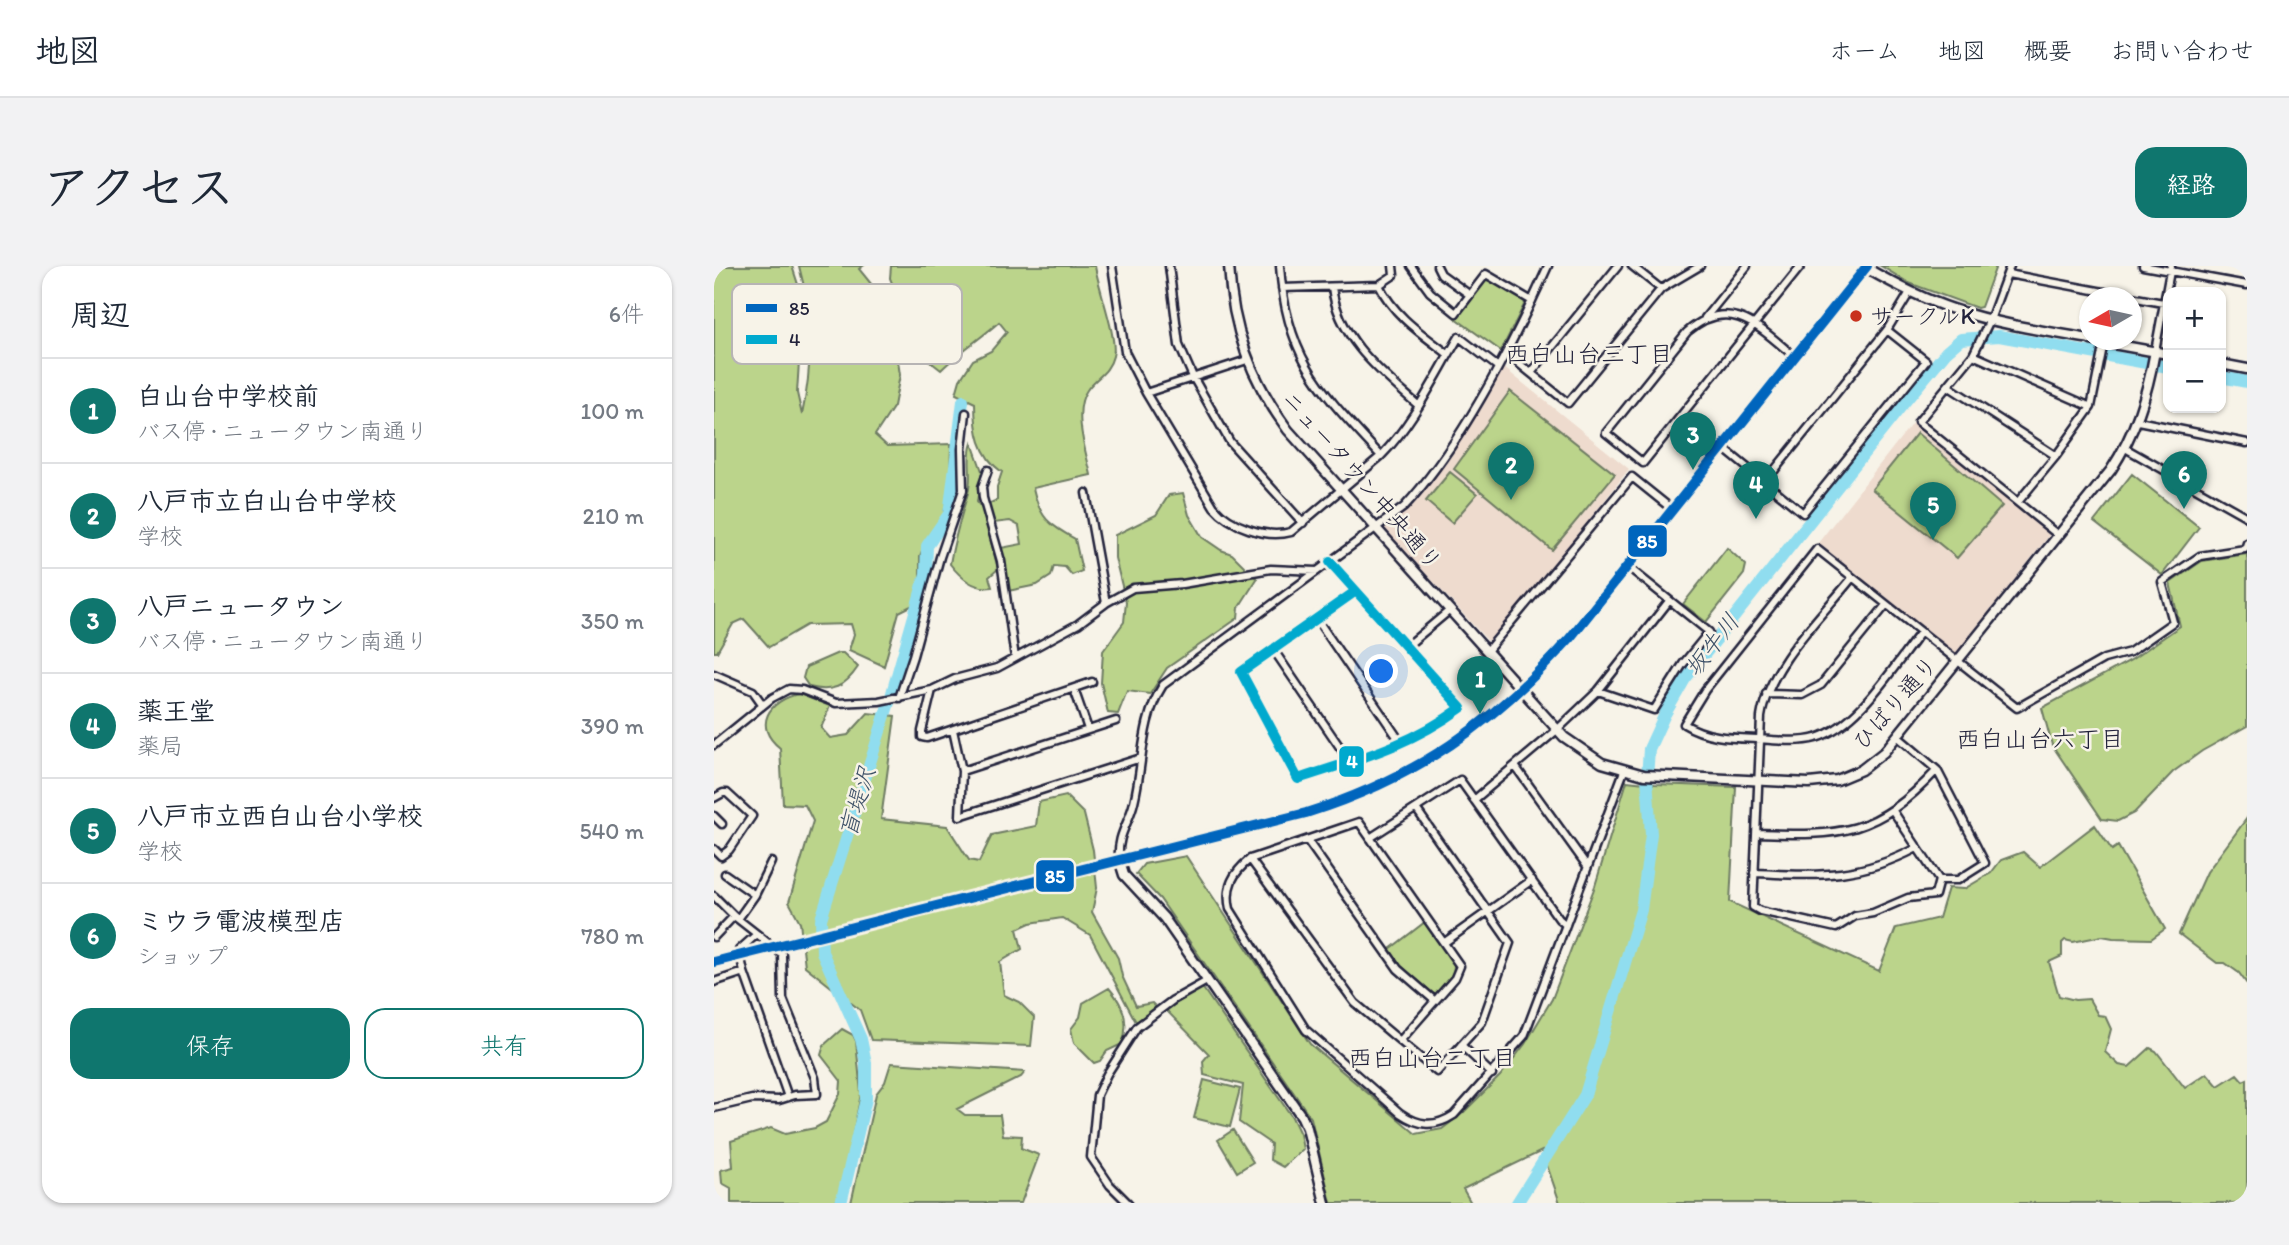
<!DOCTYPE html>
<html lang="ja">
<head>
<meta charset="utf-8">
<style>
  body { margin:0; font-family:Itim,"Klee One",sans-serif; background:#f2f2f3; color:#1f2937 }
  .controls { position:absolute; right:21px; top:21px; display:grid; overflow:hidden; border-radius:14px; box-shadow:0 2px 5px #0004 }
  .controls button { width:63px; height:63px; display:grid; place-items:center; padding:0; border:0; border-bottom:2px solid #e0e1e3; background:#fff; color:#1f2937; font:35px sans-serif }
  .compass { position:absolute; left:1365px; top:21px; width:63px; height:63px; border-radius:50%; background:#fff; box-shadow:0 2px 5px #0004; rotate:261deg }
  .you { position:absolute; left:668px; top:406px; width:24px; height:24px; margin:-18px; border:5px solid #fff; border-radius:50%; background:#1a73e8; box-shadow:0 0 0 10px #1a73e833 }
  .badge { display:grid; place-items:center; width:46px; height:46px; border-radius:50%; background:#0f766e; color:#fff; font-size:23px; font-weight:700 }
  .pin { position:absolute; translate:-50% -58px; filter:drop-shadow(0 2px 4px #0008) }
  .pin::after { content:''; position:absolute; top:37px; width:24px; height:21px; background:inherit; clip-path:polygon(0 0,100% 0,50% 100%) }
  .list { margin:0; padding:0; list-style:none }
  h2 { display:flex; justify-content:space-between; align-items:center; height:91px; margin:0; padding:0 28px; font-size:30px }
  h2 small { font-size:23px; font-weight:400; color:#747a83 }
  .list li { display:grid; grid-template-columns:46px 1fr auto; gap:21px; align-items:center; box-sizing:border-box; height:105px; padding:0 28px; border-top:2px solid #e0e1e3 }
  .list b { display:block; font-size:26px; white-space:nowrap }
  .list p { margin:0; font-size:23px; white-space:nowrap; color:#747a83 }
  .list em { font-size:23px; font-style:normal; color:#747a83 }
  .actions { display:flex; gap:14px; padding:21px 28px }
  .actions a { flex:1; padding:16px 0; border:2px solid #0f766e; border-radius:21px; text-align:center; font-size:24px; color:#0f766e }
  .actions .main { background:#0f766e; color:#fff }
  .map { position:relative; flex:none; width:1533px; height:937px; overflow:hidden; border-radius:21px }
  header { display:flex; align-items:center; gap:42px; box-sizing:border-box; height:98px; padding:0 35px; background:#fff; border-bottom:2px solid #e0e1e3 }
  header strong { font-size:33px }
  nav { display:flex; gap:38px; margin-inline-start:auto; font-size:24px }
  .intro { display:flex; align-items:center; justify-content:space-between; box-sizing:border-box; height:168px; padding:0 42px }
  h1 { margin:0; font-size:49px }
  .button { padding:18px 32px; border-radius:21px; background:#0f766e; color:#fff; font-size:24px; font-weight:700 }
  main { display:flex; gap:42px; padding:0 42px }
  aside { flex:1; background:#fff; border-radius:21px; box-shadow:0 2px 5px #0004 }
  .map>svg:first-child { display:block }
  .built { fill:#eedbce }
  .green { fill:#bbd48b; stroke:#6e7b63; stroke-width:2 }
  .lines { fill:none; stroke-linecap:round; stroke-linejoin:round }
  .river { stroke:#90ddef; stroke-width:12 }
  .minor-casing { stroke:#22223b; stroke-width:11 }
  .tertiary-casing { stroke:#22223b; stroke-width:13 }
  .minor { stroke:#f7f3e8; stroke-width:6 }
  .tertiary { stroke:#f7f3e8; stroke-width:8 }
  .tertiary-bridge-casing { stroke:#22223b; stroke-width:13; stroke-linecap:butt }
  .tertiary-bridge { stroke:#f7f3e8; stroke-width:8 }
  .bus-1-casing { stroke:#f7f3e8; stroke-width:16 }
  .bus-2-casing { stroke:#f7f3e8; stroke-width:16 }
  .bus-1 { stroke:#0065bd; stroke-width:10 }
  .bus-2 { stroke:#00a9ce; stroke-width:10 }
  .poi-dot { fill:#c8321e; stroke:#f7f3e8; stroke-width:2.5 }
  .labels { text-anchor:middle; stroke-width:5; stroke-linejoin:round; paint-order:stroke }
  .poi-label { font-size:23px; fill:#22223b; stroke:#f7f3e8; text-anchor:start }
  .street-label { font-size:23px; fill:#22223b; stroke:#f7f3e8 }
  .neighbourhood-label { font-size:24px; fill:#22223b; stroke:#f7f3e8 }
  .water-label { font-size:24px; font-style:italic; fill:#3e5168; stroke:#f7f3e8 }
  .key { fill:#f7f3e8; stroke:#b7b4b4; stroke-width:2 }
  .key-label { font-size:19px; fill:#22223b }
  .line-badge { stroke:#f7f3e8; stroke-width:2.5 }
  .badge-label { font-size:19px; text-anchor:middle; font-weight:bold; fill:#fff }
</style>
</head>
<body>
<header>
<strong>地図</strong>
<nav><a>ホーム</a><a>地図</a><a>概要</a><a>お問い合わせ</a></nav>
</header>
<div class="intro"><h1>アクセス</h1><a class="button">経路</a></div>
<main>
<aside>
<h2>周辺<small>6件</small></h2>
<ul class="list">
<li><span class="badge">1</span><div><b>白山台中学校前</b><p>バス停 · ニュータウン南通り</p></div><em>100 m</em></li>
<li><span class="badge">2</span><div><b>八戸市立白山台中学校</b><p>学校</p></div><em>210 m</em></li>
<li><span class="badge">3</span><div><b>八戸ニュータウン</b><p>バス停 · ニュータウン南通り</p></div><em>350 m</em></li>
<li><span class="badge">4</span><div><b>薬王堂</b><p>薬局</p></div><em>390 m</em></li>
<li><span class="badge">5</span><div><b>八戸市立西白山台小学校</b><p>学校</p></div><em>540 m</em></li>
<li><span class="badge">6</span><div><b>ミウラ電波模型店</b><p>ショップ</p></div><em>780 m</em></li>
</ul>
<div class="actions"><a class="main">保存</a><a>共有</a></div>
</aside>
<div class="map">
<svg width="1533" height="937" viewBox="0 0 1533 937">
  <rect width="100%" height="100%" fill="#f7f3e8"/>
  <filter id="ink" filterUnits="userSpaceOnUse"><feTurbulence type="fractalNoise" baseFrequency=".0143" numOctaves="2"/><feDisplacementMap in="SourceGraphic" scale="14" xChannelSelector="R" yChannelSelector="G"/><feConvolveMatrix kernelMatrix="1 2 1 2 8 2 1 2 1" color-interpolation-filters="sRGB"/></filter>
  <g filter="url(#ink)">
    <path class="built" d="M789,101L915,203L825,319L775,376L670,262L691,246L731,198Z
      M1199,156L1335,266V270L1243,386H1240L1104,277Z"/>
    <path class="green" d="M0,0H78L89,34L83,127L88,149C99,99 99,50 85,0H149L145,3L162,24L168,62L183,88L186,109L180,140L161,169L173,180L237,178L236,211L230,248L212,274L206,290V312L199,339L185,346L170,400L135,384L140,368L137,358L93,359L55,381L30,353L19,358L3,386H0Z
      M177,0H381C384,21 404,73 399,90C395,107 381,112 373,124C358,145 372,186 377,209L319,222C326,253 335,258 361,273L368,305L358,309L351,301L340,300L337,310L323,319L294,325L287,282L308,278L305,260L296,255L280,257L274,238L283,234V221L288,206C265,190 261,164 261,137L242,128L246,114L259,94L277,85L293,66L285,56C266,73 245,86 227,104L195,79L187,40L176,12Z
      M1167,0H1282L1267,41L1263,42L1195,17Z
      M775,13L810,34L811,37L787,85L741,52L771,14Z
      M796,125L901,208L838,284L740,203Z
      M1203,167L1288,240L1243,292L1158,223Z
      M258,177L268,205L263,236L269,244L284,303L275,311L278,321C260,324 246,311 236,298C240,273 247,250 254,227C259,210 252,193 258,177Z
      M736,206L763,228L738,257L712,235Z
      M1418,208L1485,261L1448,309L1380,256Z
      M469,227L475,249L488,271L507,284L518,288L543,313L525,341L524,352L453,402L436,428L413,425L404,448L394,447L387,417L389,385L410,356L412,336L401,292V269L442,249L455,229Z
      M1013,282L1032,299L1030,308L992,356L969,338Z
      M1533,288V460L1488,485L1459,506L1420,547L1404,555L1388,553L1338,479L1328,442L1417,394L1466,360L1456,317L1488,295Z
      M124,387H129L144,401C131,421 118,427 95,421L89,412L92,401Z
      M85,428L116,440L107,462L116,472L134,469L154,447L181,450L167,553L233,560L255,594L265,596L278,569L322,560L325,536L352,530L370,548L379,584L383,622L378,646L404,692L408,710L422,740L438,737L443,742L422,756L376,669L348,652L316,657L303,663L308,683L286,696L290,729L305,736L320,751L317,780L157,774L146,744L91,700L86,656L75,636L99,555L91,539L69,538L66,482C38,460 55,434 85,428Z
      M913,515L941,518L1022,521L1016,636L1165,705L1182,662L1225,652L1234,622L1250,623L1277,607L1287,594L1309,586L1326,601L1381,559L1398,584L1404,580L1451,663L1437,673L1399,672L1388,670L1359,676L1351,674L1348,677V690L1335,696L1345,730L1361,734L1375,733L1384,749L1391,750L1397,763L1391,786L1405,799L1415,801L1436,782L1442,785L1471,822L1493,807L1504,820L1523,808L1529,815L1533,813V937H846L828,885L749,923L757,937H617L597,852L446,633L422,608L430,598L472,590L596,778L702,868L728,863L749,847L786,810L811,778L838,733L881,620Z
      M1533,552V718L1525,707L1511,697H1503L1465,668L1493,606Z
      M711,656L740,697C741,711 729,720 721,729L686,699L676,683Z
      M488,721L578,851L586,868L589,883L569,901L556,894L557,878L525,856L529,819L490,809L489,795L495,788L452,744Z
      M395,722C410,739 416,757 408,778L393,785L386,795L380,797L360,777L357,763L366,751L369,737Z
      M128,763L139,769L142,775L147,828L127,927L121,937H17V922L8,917L7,904L19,901L17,875L57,862L71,868L101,862L112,856L126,828L127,815L107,789L110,779Z
      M177,797L311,806L307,811L243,843L251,849H286L289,869L308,870L307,882L325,889L307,937H137L162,828L171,816Z
      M490,814L526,823L516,861L480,852Z
      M519,864L539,896L523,906L504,874Z"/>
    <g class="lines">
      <path class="river" d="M1507,111L1533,116
        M127,937L152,833V797L147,773L108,686L107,653L178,427L212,308L213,280L235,248L249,135
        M803,937L871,829L927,644L937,568L933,512L935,483L951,448L971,413L1189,138L1232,86L1247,73L1285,70L1454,101"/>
      <g class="minor-casing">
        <path id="minor" d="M398,0L411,86L432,127L500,241C516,260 552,273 577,266L667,190C700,156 721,111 745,71L784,101
          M455,0L465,79L479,111L516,176L589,257
          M566,0C572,93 608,126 667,190
          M697,0L716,26L742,47L772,8L818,35
          M723,0L727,8L756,29
          M918,0L947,23
          M1296,0L1276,54L1259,89L1204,156L1344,269
          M1429,0L1533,19
          M1294,8L1449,37
          M665,19C680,50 708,68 734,88
          M618,21C624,73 668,107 705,140
          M568,22L665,19L680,9L679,0
          M991,52L1033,0
          M1441,85L1457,0
          M792,87L854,137L947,23L986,0
          M1259,89L1377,141
          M1081,91C1046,62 1016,28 973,66L892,167L929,197L1087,0
          M817,107L904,0
          M1234,120L1342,190
          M432,127L533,94
          M1424,155L1533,177
          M1009,182L1089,247L1212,95L1173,64
          M1411,182L1533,251
          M274,204L268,221L269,232L287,295L301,392
          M1051,216L1173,64L1196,26
          M372,227L392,337
          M1304,236L1342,190L1377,141L1390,76
          M616,296L747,442C695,480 644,493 584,513L527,406L642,325
          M1138,312C1106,352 1055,399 1047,451L1039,641L1046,645L1122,662L1141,650L1159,647L1194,632L1221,629L1225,614
          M602,352L688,478
          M1207,366C1179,401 1145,459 1102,472C1083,477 1062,474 1043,473C1016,472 993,472 970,458L991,424L1103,283L1303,442L1390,393L1416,386L1459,356L1448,316L1486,290L1531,283L1533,277
          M692,381L736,344
          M559,383L636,496
          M773,385L918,211L959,244
          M0,408L39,425L49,439
          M360,423L374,463
          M218,424L208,465V471L213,472L378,416
          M884,425L940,444L969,398L995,366L913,300
          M1052,428L1088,429L1107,419L1172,339
          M185,432L199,390L226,291L249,224L248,183L252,147
          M239,464L248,505L246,550L427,492
          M0,479L58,432L75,423L88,424L122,437L165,435L218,424L241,413L283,402L364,358L392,337L419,322L468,318L557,303L603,305
          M801,500L873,600
          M248,505L402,455
          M0,532L9,527H13L38,550L15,584L7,590L0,583
          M760,534L843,464L884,425L955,335
          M1179,545L1225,614H1244L1271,597L1223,504L1183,470
          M0,550L8,558
          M1042,567C1128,570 1161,570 1223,504
          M656,572L746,514L845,653L852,659
          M593,574L684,703L721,735
          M405,593C403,568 415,558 420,536C430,496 426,455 449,419L690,241C749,177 798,80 834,0
          M536,593L641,737L723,806L768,756L796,677L703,544
          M1040,607C1105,610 1144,613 1203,582
          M11,608L41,629
          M0,630L20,650L43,668L25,684L30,706L74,831
          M24,653L41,629L57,596
          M0,671L20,650
          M731,676L818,614
          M0,716L30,706
          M686,775L741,712L746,700L645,556L536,593C519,607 511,621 516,643L592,764L686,847C705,860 720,862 740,849L810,770L910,505
          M747,779L778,808
          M0,842L38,833L65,834L81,829L103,828L101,812L69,733L68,688L43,668
          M414,937L396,919L377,891L383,829L393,808L423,761L459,734L493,715"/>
      </g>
      <g class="tertiary-casing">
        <path id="tertiary" d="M515,0C518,62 537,114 574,164L850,471L888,497L930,509L1095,517L1123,514L1147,504L1170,486L1183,470L1397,204C1421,167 1433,130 1441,85
          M1152,2C1180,18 1208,33 1239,43C1283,58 1330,65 1376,73
          M1377,74L1454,88
          M1507,98L1533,103
          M405,593L410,609L450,652L588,851L593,862L611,937
          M136,662L592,547C703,512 779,458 856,372L1153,0
          M0,696L19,691"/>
      </g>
      <use href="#minor" class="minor"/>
      <use href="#tertiary" class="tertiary"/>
      <g class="tertiary-bridge-casing">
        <path id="tertiary-bridge" d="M19,691L136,662"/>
      </g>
      <use href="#tertiary-bridge" class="tertiary-bridge"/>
      <g class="bus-1-casing">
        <path id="bus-1" d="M0,696L592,547C703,512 779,458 856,372L1153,0"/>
      </g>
      <g class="bus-2-casing">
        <path id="bus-2" d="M616,296L747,442C695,480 644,493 584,513L527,406L642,325"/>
      </g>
      <use href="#bus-1" class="bus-1"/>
      <use href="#bus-2" class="bus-2"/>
    </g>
  </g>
  <circle class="poi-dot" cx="1142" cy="50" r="7"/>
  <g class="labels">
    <g class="poi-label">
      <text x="1156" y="58">サークルK</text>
    </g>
    <g class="street-label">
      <text transform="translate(648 214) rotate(49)" y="8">ニュータウン中央通り</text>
      <text transform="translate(1181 437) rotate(-49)" y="8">ひばり通り</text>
    </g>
    <g class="neighbourhood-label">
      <text x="875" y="96">西白山台三丁目</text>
      <text x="1326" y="481">西白山台六丁目</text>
      <text x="718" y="800">西白山台二丁目</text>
    </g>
    <g class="water-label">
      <text transform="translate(998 379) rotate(-52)" y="8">坂牛川</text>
      <text transform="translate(143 536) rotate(-73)" y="8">盲堤沢</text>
    </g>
  </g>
  <rect x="18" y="18" width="230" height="80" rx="10" class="key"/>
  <rect x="32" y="38" width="31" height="8" fill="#0065bd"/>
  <rect x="32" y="69" width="31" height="9" fill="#00a9ce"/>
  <g class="key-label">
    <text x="75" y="49">85</text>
    <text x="75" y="80">4</text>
  </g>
  <g class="line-badge">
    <rect x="913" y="258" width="41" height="34" rx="7" fill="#0065bd"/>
    <rect x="624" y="479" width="27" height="33" rx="7" fill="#00a9ce"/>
    <rect x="321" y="593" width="40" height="34" rx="7" fill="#0065bd"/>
  </g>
  <g class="badge-label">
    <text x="933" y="282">85</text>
    <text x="638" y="502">4</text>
    <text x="341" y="617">85</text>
  </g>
</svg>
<div class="controls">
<button>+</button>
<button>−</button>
</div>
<svg class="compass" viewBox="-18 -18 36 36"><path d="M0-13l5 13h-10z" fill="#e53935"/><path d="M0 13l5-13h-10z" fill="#747a83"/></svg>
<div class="you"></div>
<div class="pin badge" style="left:766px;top:448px">1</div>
<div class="pin badge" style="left:797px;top:234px">2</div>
<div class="pin badge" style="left:979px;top:204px">3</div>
<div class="pin badge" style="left:1042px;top:253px">4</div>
<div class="pin badge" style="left:1219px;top:274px">5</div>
<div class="pin badge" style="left:1470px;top:243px">6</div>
</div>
</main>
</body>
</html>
